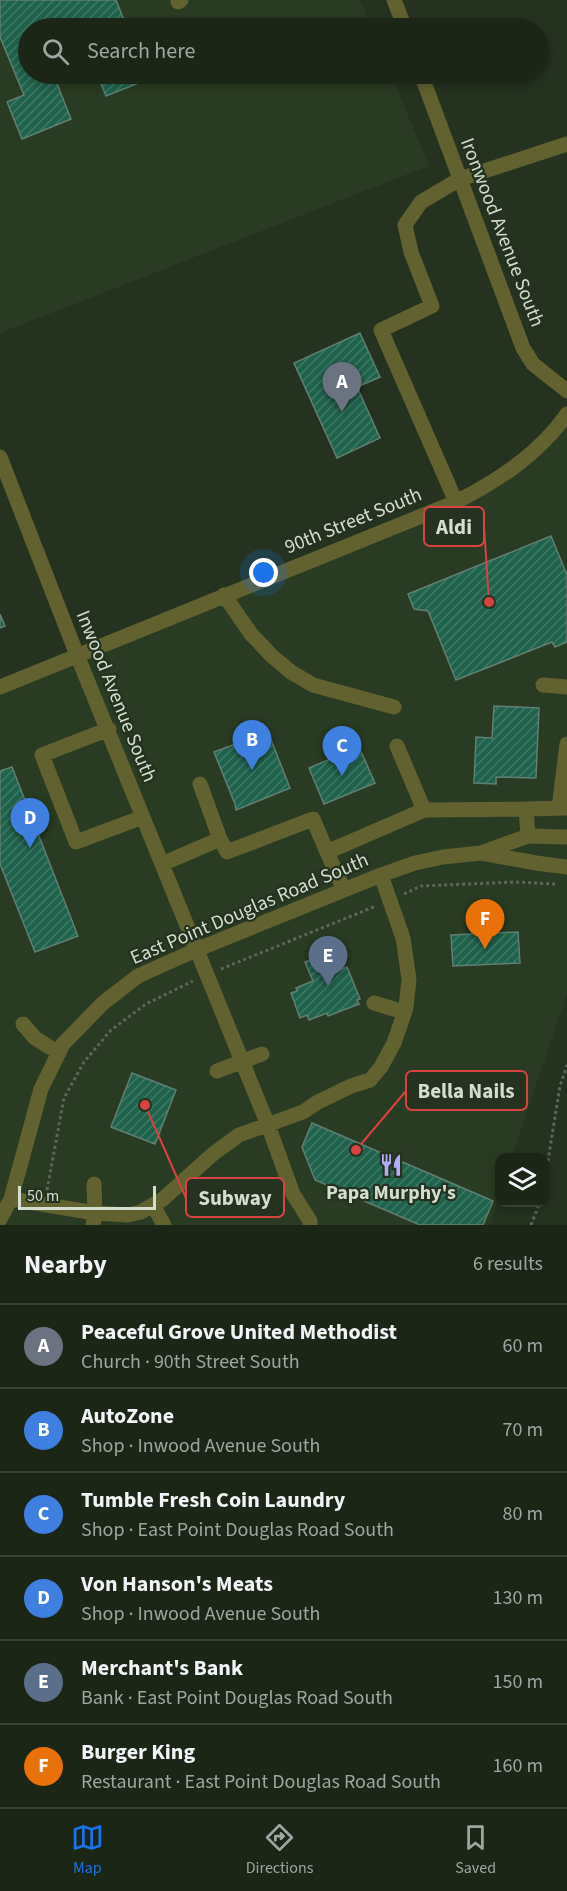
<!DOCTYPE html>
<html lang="en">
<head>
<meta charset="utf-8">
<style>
  body { margin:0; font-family:"Source Sans 3",sans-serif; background:#242e20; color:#f1f3f6 }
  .controls { position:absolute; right:18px; bottom:18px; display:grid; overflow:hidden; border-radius:12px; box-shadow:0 3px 9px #0003 }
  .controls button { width:54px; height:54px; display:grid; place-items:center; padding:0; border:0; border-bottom:2px solid #394336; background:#1b2617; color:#f1f3f6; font:30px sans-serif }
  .scale { position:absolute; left:18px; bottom:15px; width:138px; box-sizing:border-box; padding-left:6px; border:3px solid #d3ddd0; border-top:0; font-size:16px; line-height:21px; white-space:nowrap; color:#d3ddd0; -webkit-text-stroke:4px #24321f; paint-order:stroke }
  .you { position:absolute; left:264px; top:573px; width:21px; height:21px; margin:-15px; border:4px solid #fff; border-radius:50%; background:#1a73e8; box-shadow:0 0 0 9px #1a73e833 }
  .badge { display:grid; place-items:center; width:39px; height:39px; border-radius:50%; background:#1a73e8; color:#fff; font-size:20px; font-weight:700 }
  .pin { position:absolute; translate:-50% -50px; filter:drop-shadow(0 2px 3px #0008) }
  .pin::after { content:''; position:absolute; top:32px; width:21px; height:18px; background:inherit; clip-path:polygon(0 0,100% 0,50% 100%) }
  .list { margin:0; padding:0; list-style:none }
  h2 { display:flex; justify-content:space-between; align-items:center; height:78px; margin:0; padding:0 24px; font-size:26px }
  h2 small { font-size:20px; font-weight:400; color:#a0a5a1 }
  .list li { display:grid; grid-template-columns:39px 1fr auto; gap:18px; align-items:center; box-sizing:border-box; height:84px; padding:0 24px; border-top:2px solid #394336 }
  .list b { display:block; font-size:22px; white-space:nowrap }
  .list p { margin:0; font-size:20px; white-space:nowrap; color:#a0a5a1 }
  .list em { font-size:20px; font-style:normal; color:#a0a5a1 }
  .icon { flex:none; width:33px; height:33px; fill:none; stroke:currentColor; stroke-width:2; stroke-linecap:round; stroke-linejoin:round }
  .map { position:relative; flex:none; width:567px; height:1225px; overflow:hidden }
  .search { position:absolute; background:#1b2617; box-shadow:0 3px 9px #0003; left:18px; right:18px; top:18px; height:66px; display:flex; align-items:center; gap:15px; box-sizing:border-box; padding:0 21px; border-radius:33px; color:#a0a5a1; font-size:22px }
  .sheet { height:582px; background:#1b2617 }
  nav { display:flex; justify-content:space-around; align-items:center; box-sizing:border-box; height:84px; border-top:2px solid #394336; background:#1b2617; font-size:16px; color:#a0a5a1 }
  nav a { display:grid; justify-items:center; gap:3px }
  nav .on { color:#1a73e8 }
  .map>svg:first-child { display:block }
  .built { fill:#293b22 }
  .building { fill:url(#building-hatch); stroke:#617f73; stroke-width:1.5 }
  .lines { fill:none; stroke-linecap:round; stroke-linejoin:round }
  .path { stroke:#5b6857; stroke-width:3; stroke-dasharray:3 3; stroke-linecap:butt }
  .minor { stroke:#626130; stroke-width:15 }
  .labels { text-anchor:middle; stroke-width:4.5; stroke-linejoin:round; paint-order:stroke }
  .street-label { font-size:20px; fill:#d3ddd0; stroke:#24321f }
  .poi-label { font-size:20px; font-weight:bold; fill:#d3ddd0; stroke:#24321f }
  .leader { fill:none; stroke:#d64341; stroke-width:2 }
  .callout-dot { fill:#d64341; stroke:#24321f; stroke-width:2 }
  .callout { fill:#24321f; stroke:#d64341; stroke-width:2 }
  .callout-label { font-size:21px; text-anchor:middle; font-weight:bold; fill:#d3ddd0 }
</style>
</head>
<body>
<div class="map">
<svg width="567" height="1225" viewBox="0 0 567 1225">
  <defs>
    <pattern id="building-hatch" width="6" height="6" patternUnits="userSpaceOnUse" patternTransform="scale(1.5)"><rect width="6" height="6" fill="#20634d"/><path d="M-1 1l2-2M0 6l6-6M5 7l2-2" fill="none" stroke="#407966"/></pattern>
  </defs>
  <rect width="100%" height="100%" fill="#24321f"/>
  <path class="built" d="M0,0H360L372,28H28V74H391L429,166L0,333Z
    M567,414V994L512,1157L500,1158L499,1196L490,1225H0V687L486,486Z"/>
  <path class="building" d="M0,0H116L127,28H28V74H60L54,76L71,119L22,139L7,102L24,95L0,37Z
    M97,74H161L106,96Z
    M360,333L380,377L357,387L380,438L337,458L294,363Z
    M551,536L567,575V642L555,647L552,642L456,680L428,611L414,609L408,594Z
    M0,614L5,626L0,628Z
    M494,706L539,708L536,778L496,777V784L474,783L476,737L492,738Z
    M268,732L290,788L236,810L235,804L214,752Z
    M359,747L375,783L324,804L309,768Z
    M12,767L78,936L35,952L0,864V771Z
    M518,932L520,963L453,966L451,935Z
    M325,955L332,973L347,967L360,999L357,1000L359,1004L328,1016L327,1013L309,1020L307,1015L300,1018L291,993L297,991L296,988L313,981L305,962Z
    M132,1073L176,1090L155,1144L111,1127Z
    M312,1123L493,1201L483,1225H420L315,1180L302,1147Z"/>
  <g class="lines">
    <path class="path" d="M404,894L421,886L516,882L555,884
      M221,969L376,906
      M544,1185L560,1086L567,1065
      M47,1190L64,1098L84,1062L111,1030L146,1004L193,981
      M531,1225L540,1202"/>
    <path class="minor" d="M394,0L405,28
      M178,2L181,0
      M421,74L523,348L533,364L567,391
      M0,457L77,655L268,1125L293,1194L310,1221V1225
      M456,502L381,330L432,306L411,252L405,225L421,202L460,179L567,144
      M224,595L251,634L272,656L291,672L313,685L394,707
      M543,685L567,687
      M0,687L456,502C499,480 539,454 567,414
      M109,729L42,755L76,842L143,817
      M397,746L424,810
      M200,784L220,839
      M559,808L567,744
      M528,836L526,809L567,808
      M481,853L536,863L567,867
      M162,864L220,839L227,852L313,819L327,852
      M344,890L327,852L424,810L526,809
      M374,1003L404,1012
      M23,1024L35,1038L59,1053
      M217,1071L262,1054
      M11,1199L95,1213L128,1215L141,1212L163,1199L213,1154L239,1135L303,1112L318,1102L351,1086L370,1080L381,1067L394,1043L406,1008L409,979L403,938L381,875
      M153,1205L164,1225
      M0,1219L11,1199L41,1089L63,1044L103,1003L138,976L196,950L381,875L415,863L443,857L481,853L528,836L567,837
      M93,1225L95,1213L94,1184"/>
  </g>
  <defs>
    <g id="restaurant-bare" transform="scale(1.8)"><path d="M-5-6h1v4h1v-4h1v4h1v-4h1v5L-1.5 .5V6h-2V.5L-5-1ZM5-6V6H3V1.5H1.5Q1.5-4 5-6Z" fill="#b5acf8" stroke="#24321f" stroke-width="2.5" paint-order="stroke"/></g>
  </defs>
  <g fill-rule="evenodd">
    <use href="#restaurant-bare" x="391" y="1165"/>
  </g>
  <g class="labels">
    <g class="street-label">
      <text transform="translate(503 232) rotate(69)" y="7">Ironwood Avenue South</text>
      <text transform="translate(353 520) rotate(-22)" y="7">90th Street South</text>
      <text transform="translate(117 696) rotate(68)" y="7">Inwood Avenue South</text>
      <text transform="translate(249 908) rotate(-23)" y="7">East Point Douglas Road South</text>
    </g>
    <g class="poi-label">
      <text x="391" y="1199">Papa Murphy's</text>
    </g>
  </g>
  <path class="leader" d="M489 602L484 526M356 1150L406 1091M145 1105L186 1198"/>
  <g class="callout-dot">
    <circle cx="489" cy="602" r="6"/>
    <circle cx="356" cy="1150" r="6"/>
    <circle cx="145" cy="1105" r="6"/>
  </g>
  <g class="callout">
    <rect x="424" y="507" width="60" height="39" rx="6"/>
    <rect x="406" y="1071" width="121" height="39" rx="6"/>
    <rect x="186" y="1178" width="98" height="39" rx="6"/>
  </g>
  <g class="callout-label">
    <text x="454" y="534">Aldi</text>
    <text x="466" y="1098">Bella Nails</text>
    <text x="235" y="1205">Subway</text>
  </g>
</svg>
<div class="controls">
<button><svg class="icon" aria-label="layers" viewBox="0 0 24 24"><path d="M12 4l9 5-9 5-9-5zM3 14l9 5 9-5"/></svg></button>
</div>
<div class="scale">50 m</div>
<div class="you"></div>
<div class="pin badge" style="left:342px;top:412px;background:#6b7280">A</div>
<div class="pin badge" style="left:252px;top:770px;background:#3f7fe0">B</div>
<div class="pin badge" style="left:342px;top:776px;background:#3f7fe0">C</div>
<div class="pin badge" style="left:30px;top:848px;background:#3f7fe0">D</div>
<div class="pin badge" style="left:328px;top:986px;background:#5c6f8a">E</div>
<div class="pin badge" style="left:485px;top:949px;background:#e8710a">F</div>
<div class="search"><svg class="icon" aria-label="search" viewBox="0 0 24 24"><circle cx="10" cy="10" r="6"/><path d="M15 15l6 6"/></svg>Search here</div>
</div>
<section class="sheet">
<h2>Nearby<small>6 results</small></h2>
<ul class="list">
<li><span class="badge" style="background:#6b7280">A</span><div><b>Peaceful Grove United Methodist</b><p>Church · 90th Street South</p></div><em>60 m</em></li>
<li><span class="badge" style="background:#3f7fe0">B</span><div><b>AutoZone</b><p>Shop · Inwood Avenue South</p></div><em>70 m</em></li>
<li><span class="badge" style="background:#3f7fe0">C</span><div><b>Tumble Fresh Coin Laundry</b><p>Shop · East Point Douglas Road South</p></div><em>80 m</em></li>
<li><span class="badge" style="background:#3f7fe0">D</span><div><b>Von Hanson's Meats</b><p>Shop · Inwood Avenue South</p></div><em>130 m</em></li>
<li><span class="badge" style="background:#5c6f8a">E</span><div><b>Merchant's Bank</b><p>Bank · East Point Douglas Road South</p></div><em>150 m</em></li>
<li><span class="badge" style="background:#e8710a">F</span><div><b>Burger King</b><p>Restaurant · East Point Douglas Road South</p></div><em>160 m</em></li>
</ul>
</section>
<nav>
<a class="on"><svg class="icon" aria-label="map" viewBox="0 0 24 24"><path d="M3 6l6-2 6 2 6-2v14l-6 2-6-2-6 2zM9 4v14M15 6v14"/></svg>Map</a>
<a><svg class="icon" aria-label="directions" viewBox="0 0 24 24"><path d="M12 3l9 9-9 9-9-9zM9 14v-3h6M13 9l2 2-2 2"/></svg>Directions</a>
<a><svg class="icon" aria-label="saved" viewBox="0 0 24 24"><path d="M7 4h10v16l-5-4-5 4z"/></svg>Saved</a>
</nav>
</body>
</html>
